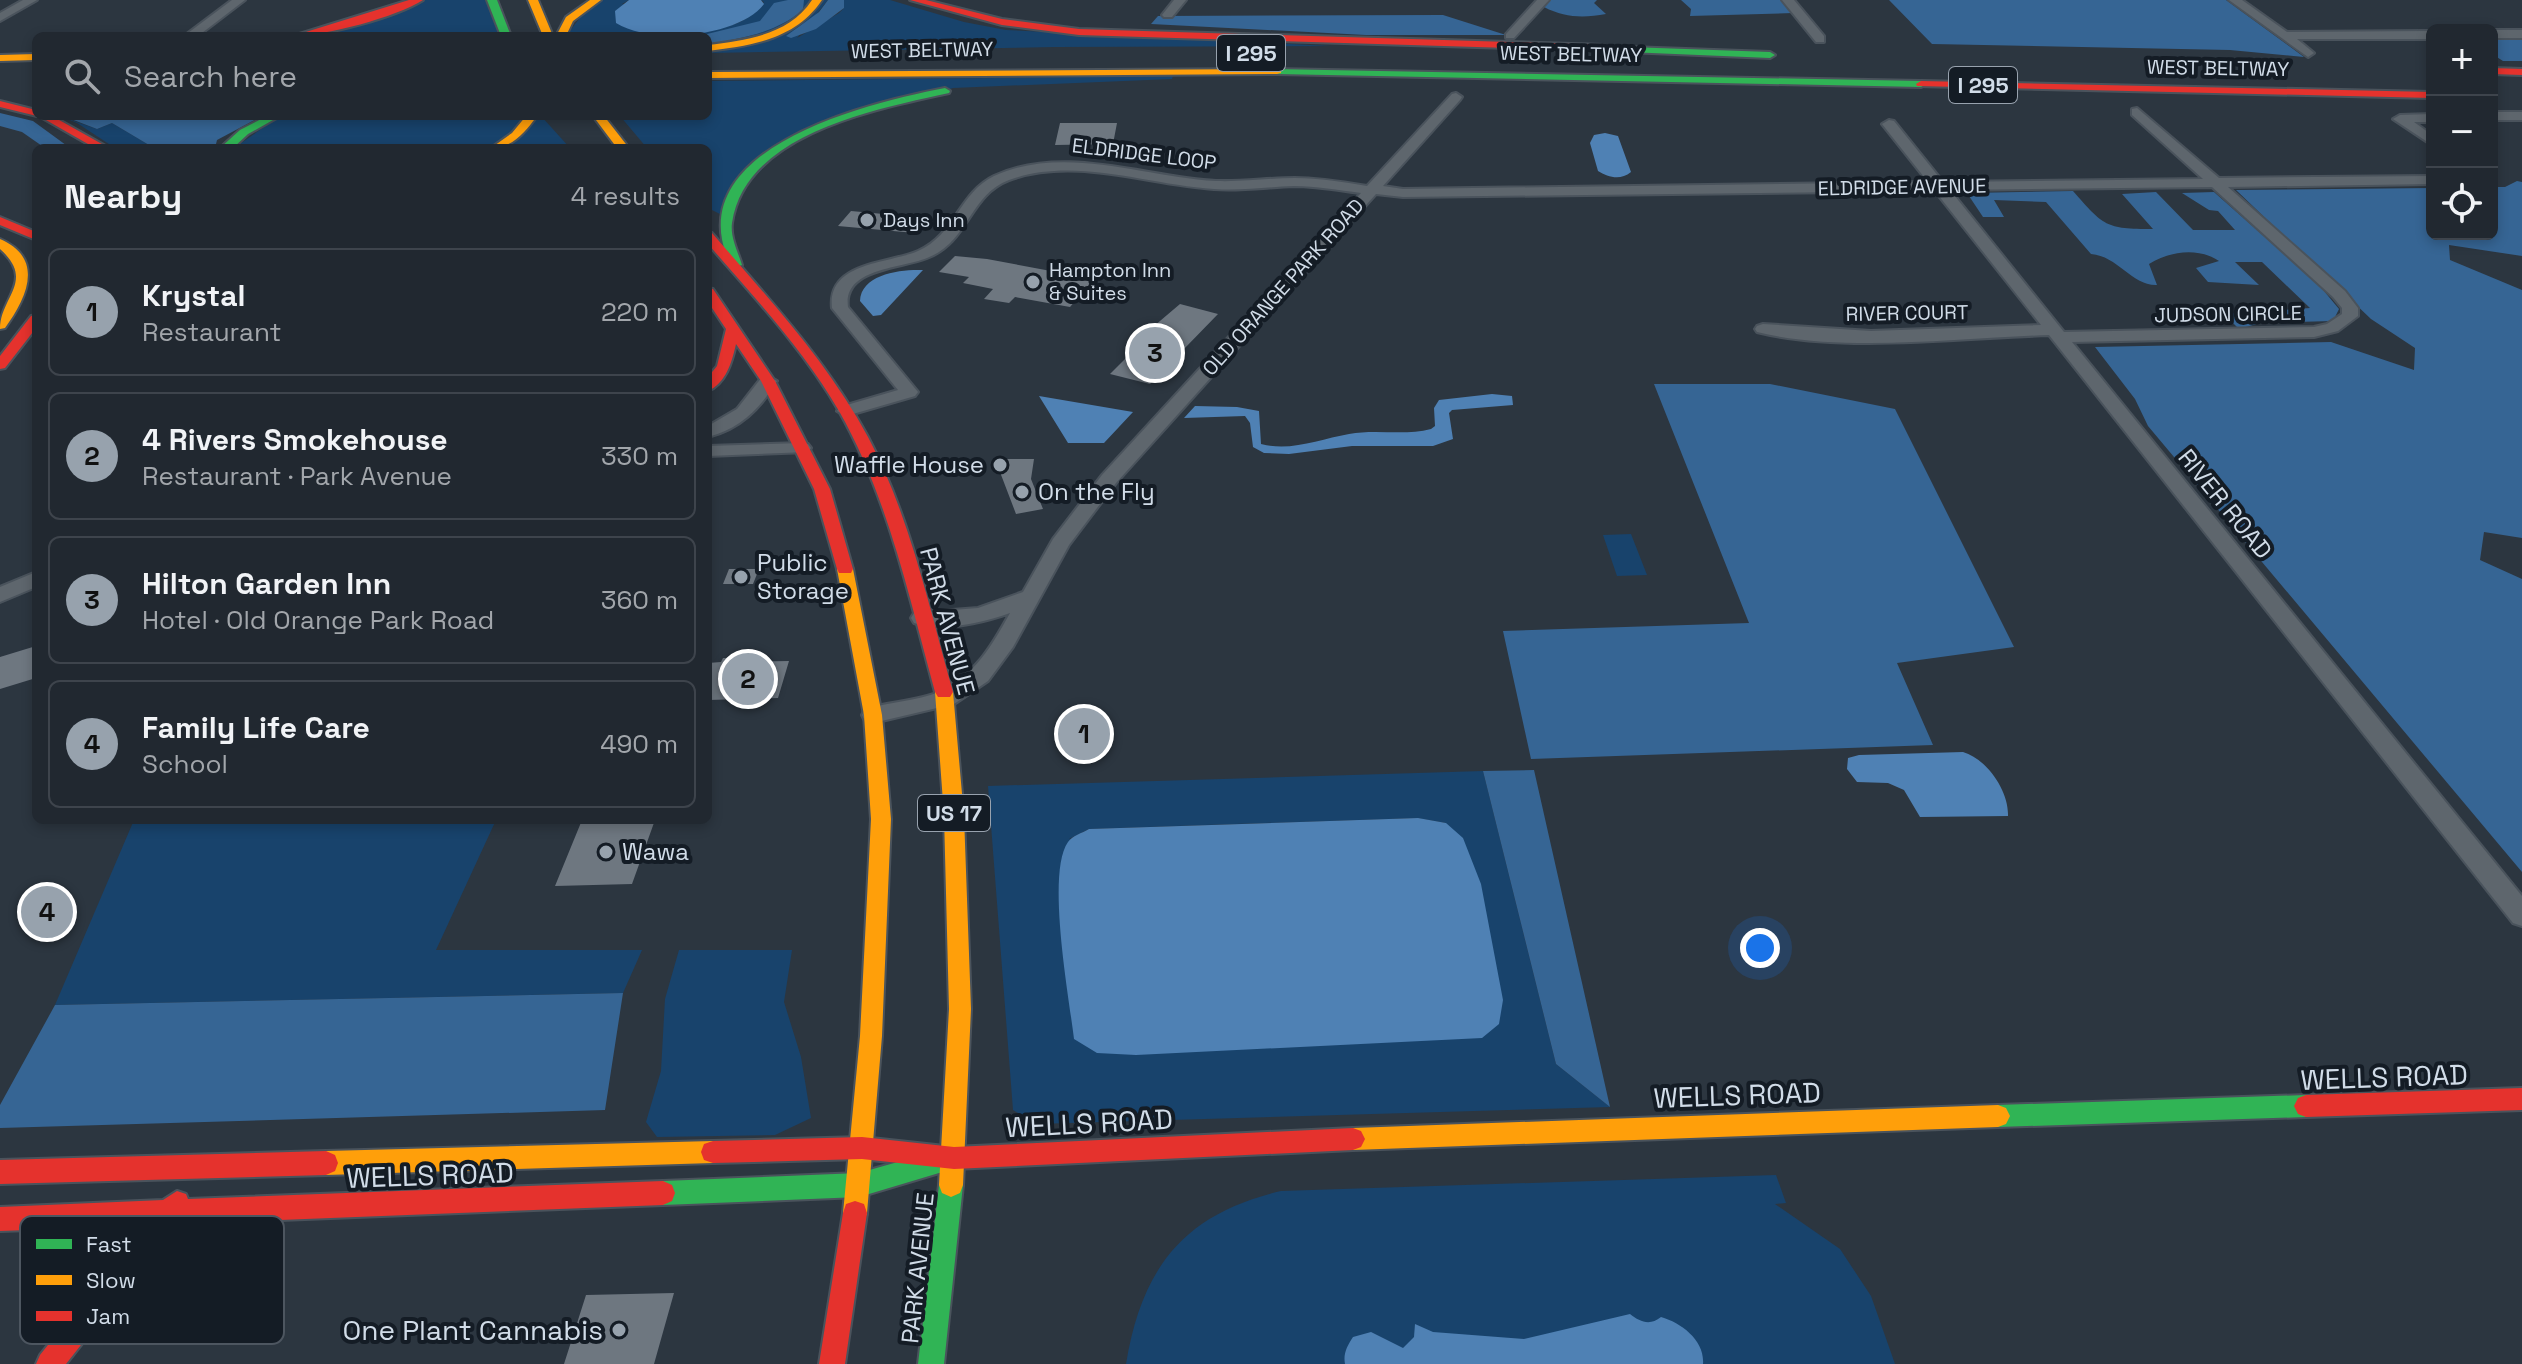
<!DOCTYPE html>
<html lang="en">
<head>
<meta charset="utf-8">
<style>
  body { margin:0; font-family:"Space Grotesk",sans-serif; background:#293038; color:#f1f3f6 }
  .controls { position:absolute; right:24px; top:24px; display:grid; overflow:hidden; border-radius:12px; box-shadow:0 4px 12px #0003 }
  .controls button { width:72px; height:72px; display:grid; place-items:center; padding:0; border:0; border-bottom:2px solid #3e444c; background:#212830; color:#f1f3f6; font:40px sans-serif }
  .you { position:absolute; left:1760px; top:948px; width:28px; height:28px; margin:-20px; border:6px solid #fff; border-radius:50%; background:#1a73e8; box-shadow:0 0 0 12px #1a73e833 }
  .badge { display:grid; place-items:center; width:52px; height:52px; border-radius:50%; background:#97a2ad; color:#111; font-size:26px; font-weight:700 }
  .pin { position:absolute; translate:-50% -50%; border:4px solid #fff; box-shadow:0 2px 8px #0006 }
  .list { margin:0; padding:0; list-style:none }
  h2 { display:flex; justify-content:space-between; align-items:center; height:104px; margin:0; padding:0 32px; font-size:34px }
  h2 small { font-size:26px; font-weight:400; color:#a2a6ab }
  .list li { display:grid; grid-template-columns:52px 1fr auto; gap:24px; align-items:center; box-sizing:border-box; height:128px; margin:0 16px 16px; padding:0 16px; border:2px solid #3e444c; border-radius:12px }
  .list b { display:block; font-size:30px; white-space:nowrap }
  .list p { margin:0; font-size:26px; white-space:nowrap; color:#a2a6ab }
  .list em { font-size:26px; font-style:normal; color:#a2a6ab }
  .icon { flex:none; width:44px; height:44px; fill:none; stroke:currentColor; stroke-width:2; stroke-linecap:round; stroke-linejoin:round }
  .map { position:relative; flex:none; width:2522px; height:1364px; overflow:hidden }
  .search { position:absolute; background:#212830; box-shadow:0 4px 12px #0003; left:32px; top:32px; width:680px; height:88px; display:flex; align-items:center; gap:20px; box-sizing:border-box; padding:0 28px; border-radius:12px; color:#a2a6ab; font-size:30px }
  .panel { position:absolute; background:#212830; box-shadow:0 4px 12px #0003; left:32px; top:144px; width:680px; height:680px; border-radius:12px }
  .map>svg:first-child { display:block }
  .green { fill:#18436c; fill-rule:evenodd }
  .forest { fill:#366594 }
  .water { fill:#4f81b4 }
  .building { fill:#6e7780 }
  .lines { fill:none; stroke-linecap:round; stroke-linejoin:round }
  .street-casing { stroke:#4a535c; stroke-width:4 }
  .fast-casing { stroke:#4a535c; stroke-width:4 }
  .slow-casing { stroke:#4a535c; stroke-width:4 }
  .jam-casing { stroke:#4a535c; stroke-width:4 }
  .street { fill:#5e666d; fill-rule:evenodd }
  .fast { fill:#30b455; fill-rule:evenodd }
  .slow { fill:#ff9f0a; fill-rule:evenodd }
  .jam { fill:#e5322d; fill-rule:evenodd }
  .poi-dot { fill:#97a2ad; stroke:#141c25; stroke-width:3 }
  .labels { text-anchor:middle; stroke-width:8; stroke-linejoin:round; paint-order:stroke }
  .far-street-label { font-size:20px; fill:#d1dce8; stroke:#141c25 }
  .far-poi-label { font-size:20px; fill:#d1dce8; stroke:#141c25; text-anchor:start }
  .shield { fill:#141c25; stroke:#98a2ae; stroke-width:2 }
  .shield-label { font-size:22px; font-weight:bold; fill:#d1dce8 }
  .poi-label { font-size:24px; fill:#d1dce8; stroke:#141c25; text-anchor:start }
  .street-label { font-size:24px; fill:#d1dce8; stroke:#141c25 }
  .near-street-label { font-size:28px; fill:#d1dce8; stroke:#141c25 }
  .near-poi-label { font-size:28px; fill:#d1dce8; stroke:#141c25; text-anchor:end }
  .key { fill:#141c25; stroke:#4d5660; stroke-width:2 }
  .key-label { font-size:22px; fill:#d1dce8 }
</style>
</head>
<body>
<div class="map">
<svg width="2522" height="1364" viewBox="0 0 2522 1364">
  <rect width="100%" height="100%" fill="#2c3640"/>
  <path class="green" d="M424,0H488L500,36H310Z
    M599,0H629L622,4C671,20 726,50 764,2L761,0H810L806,10L708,36H566L589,6Z
    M821,0H828L797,38L839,13L844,8V0H890L964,22L1006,30L1331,46L1055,47L708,53V50Z
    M1173,76L1172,79L953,88L793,136L720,214L708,208V148H647L620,116H708V81Z
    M60,116L97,129L112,123L154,148H115L77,123Z
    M280,116H527L503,141L491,148H234Z
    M536,116H541L570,148H501Z
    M1631,534L1647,575L1617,576L1603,535Z
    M1483,771L1556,1064L1610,1107L1036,1124L1013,1110L988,786ZM1417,818L1446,823L1069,839L1089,829Z
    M134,820H496L436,950H642L623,993L55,1005Z
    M679,950H792L784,1002L801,1057L811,1118L775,1135L657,1137L646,1122L661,1071L665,999Z
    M1776,1175L1786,1203L1775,1204L1840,1249L1871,1296L1895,1364H1126C1142,1267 1184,1214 1281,1191Z"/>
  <path class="forest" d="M788,0H804L803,10C775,33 743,38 708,44V36H699L760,21L774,3Z
    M828,0H844V8L816,29L791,38L786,36L819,12Z
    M1550,0H1597L1594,3L1606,14C1584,18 1565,18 1544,7Z
    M1681,0H1784L1793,13L1690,16L1691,9Z
    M1889,0H2226L2304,57L2230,50L1932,44Z
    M1443,15L1506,35H1366L1151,24L1158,16Z
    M2492,38H2522V61H2503L2492,54Z
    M0,113L33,121L70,148H45L22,132L0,126Z
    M63,116H262L217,140L215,148H154L112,123L97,129Z
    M2517,181L2522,182V256L2449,245L2450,260L2522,290V538L2484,532L2480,560L2522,579V872L2148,426L2135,399L2095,347L2331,342L2414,370L2415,348L2371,319L2236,190L2432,188V234H2492V187H2505Z
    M2073,191C2104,226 2105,229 2153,229L2122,194L2156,192L2193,230H2235L2218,211L2209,210L2182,193L2214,192L2319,285L2339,309L2333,321L2260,323L2239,329L2224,314L2310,308L2262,262H2235L2259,285L2208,282L2196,268L2219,261C2198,247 2170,251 2149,264L2157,285C2132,286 2118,256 2091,254L2046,202L1994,200L2004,217H1983L1967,193Z
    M1654,384H1770L1895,409L2014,647L1897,663L1933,745L1531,759L1503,631L1749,623Z
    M1534,770L1610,1107L1556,1064L1483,771Z
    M623,993L605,1110L0,1128V1105L55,1005Z"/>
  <path class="water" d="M629,0H761L764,4C740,36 653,46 616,23L615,11Z
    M1605,133L1618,136L1631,172C1620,181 1608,177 1598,171L1590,143L1594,135Z
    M923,270L881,315L873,316L860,301C861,274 901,269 923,270Z
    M1492,394L1512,396L1513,405L1452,410L1449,413L1453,439L1433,446H1352L1289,454L1264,453L1253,447L1250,423L1245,416L1184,418L1195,406L1237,407L1259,411L1261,444C1291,452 1320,439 1349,434C1376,429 1405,436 1431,429L1435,426L1434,408L1439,400Z
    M1039,396L1133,412L1104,443H1068Z
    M1963,752C1987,759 2009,791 2008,816L1920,817L1904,790L1888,783L1857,782L1847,769L1848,758L1859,755Z
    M1418,818L1446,823L1463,838L1481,884L1503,1000L1499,1024L1482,1038L1136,1055L1097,1053L1074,1039C1069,997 1046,873 1068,842C1072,836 1082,833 1089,829Z
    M1630,1314C1640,1322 1650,1326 1661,1317C1682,1323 1705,1341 1703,1364H1345C1343,1354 1347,1346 1353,1337L1371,1332L1403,1348L1414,1337L1415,1324L1433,1332L1524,1339Z"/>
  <path class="building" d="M1060,123H1117L1113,144L1055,145Z
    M851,211L927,218L915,233L838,226Z
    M955,256L987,259L1099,280L1081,301L1076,300L1070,307L1015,297L1009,303L984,299L993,289L963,283L969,277L939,272Z
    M1180,304L1218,314L1150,384L1110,374L1151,333L1147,332Z
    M995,459H1034L1031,479L1043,509L1016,514Z
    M729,569H759L753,584H723Z
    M36,646V678L0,689V657Z
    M723,658H739L738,662L789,661L778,698L708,700V663L721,662Z
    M1081,713L1113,737L1087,756L1055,731Z
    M582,820H655L632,884L555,886Z
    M674,1293L654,1364H564L586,1295Z"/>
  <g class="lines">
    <g class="street-casing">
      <path id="street" d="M23,0H37L0,21V13Z
        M232,0H245L198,36H184Z
        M1174,0H1186L1172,17H1164L1162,15Z
        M1537,0H1549L1514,38H1506V34Z
        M1782,0H1794L1824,36V42H1816Z
        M2229,0H2242L2287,32L2432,31V39H2297L2314,53L2308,57Z
        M2492,30H2522V38H2492Z
        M1456,93L1462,97L1460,100L1383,186L1403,189L1928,182L1882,124L1889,120L1894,121L1943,182L2203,179L2132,115V109L2137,108L2219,178L2432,176V184L2228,187L2345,291L2358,308V316L2338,331L2314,337L2072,342L2522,896V926L2513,923L2049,335C1962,338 1841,353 1757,332L1755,329L1757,326L1763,324L1871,331L2041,325L1935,191L1403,197L1376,194L1116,483L1069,545L1013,647L988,681L954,704L873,723L865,721L862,715L865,709C889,702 917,701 939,692C974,677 993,644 1010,613C981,623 944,632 914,623L911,618L914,613L978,608L1023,592L1053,539L1102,475L1361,193C1338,190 1316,186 1294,186C1267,187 1241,191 1214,189C1147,185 1075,156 1009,180C969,195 969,242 927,258C900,269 843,268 848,307L918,392L915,396L846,416L837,411L840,407L898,390L832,308C827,262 888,264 918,251C955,235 959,193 994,176C1064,144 1144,177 1216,181C1243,182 1269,178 1295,178C1319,178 1343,182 1367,186L1452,94ZM2212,187L2333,297L2342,308V314L2327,324L2314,327L2064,332L1950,190Z
        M2492,112H2522V120H2492Z
        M2432,114V122H2414L2432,135V145L2393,119L2400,115Z
        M768,376L777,381C760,409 740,429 708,437V426L737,409L762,377Z
        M802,443L808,444L811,448L808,452L708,456V446Z
        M36,572V587L0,602V587Z"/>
    </g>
    <g class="fast-casing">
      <path id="fast" d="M487,0H497L511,36H501Z
        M1601,46L1770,52L1775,55L1770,58L1604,51L1599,48Z
        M1273,69L1921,81L1926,84L1921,87L1277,74L1273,73Z
        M945,88L950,91L949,93C877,109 745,133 732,223C730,237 738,252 742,265L732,268C672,150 867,103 945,88Z
        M267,116H280L248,134L233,148H220L240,130Z
        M2306,1095L2314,1098L2318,1106L2314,1114L2306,1117L1998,1127L1990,1124L1986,1116L1990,1108L1998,1105Z
        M940,1150L949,1154L952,1162L949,1170L859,1197L663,1205L654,1201L651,1193L654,1185L663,1181L859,1173Z
        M951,1173L960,1177L963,1185L944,1364H918L939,1185L942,1177Z"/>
    </g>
    <g class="slow-casing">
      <path id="slow" d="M528,0H538L553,36H543Z
        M590,0H601L573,21L566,36H556L566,17Z
        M812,0H822C795,40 752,45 708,51V45C747,40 789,35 812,0Z
        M36,54V60L0,61V55Z
        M1281,69V73L1277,74L708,78V72Z
        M526,116H537C525,132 513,148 491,148L512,133Z
        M593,116H604L629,148H617Z
        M0,239C46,259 26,299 5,328L0,329C0,297 36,281 0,249Z
        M845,564L853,569L882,715L891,819L882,1036L867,1213L864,1222L855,1225L846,1222L843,1213L860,1036L871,819L864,715L837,569Z
        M944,686L953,692L964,816L971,1009L963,1185L960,1193L951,1197L942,1193L939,1185L949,1009L944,816L935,692Z
        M1998,1105L2006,1108L2010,1116L2006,1124L1998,1127L1353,1150L1345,1147L1341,1139L1345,1131L1353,1128Z
        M713,1141L722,1144L725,1152L722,1160L713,1163L326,1175L317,1171L314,1163L317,1155L326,1151Z"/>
    </g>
    <g class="jam-casing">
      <path id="jam" d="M409,0H423C396,17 326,36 293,36Z
        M910,0H926L1002,19L1079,29L1604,45L1609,48L1604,51L1079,35L1002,25Z
        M2492,68L2522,69V75L2492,74Z
        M1921,81L2432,92V98L1917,86L1916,84Z
        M0,101L36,110L37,116L0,107Z
        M39,116H52L109,148H95Z
        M0,217L36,232V240L0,225Z
        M708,232L712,233C768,298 827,361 868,437C910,516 929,607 953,692L950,697H938L935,692C909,597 888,497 839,411C804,350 754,297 708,244Z
        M708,288L713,289L775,381L830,489L853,569L851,573H839L837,569L814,489L761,381L736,344C732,362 726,383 708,391V377L717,366L726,329L708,302Z
        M36,315V328L5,368L0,369V356L31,316Z
        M2522,1088V1110L2306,1117L2298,1114L2294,1106L2298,1098L2306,1095Z
        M1353,1128L1361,1131L1365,1139L1361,1147L1353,1150L954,1169L862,1159L713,1163L704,1160L701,1152L704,1144L713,1141L862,1137L954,1147Z
        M326,1151L335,1155L338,1163L335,1171L326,1175L0,1184V1160Z
        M663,1181L672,1185L675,1193L672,1201L663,1205L176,1224L66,1364H36L40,1355L143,1226L0,1231V1207L163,1200L177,1191L186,1194L188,1199Z
        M855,1201L864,1204L867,1213L845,1364H819L843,1213L846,1204Z"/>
    </g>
    <use href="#street" class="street"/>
    <use href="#fast" class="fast"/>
    <use href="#slow" class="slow"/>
    <use href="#jam" class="jam"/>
  </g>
  <g class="poi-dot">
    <circle cx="867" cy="220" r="8"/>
    <circle cx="1033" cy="282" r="8"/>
    <circle cx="1000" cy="465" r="8"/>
    <circle cx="1022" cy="492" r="8"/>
    <circle cx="741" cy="577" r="8"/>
    <circle cx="606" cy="852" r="8"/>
    <circle cx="619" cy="1330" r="8"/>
  </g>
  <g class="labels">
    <g class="far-street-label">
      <text transform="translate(922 50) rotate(-1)" y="7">WEST BELTWAY</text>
      <text transform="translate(1571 54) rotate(1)" y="7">WEST BELTWAY</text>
      <text transform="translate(2218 68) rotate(1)" y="7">WEST BELTWAY</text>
      <text transform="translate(1144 154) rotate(7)" y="7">ELDRIDGE LOOP</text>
      <text transform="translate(1902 187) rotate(-1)" y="7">ELDRIDGE AVENUE</text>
      <text transform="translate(1283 287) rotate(-48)" y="7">OLD ORANGE PARK ROAD</text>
      <text transform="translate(1907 313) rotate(-1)" y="7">RIVER COURT</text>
      <text transform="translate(2228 314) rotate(-1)" y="7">JUDSON CIRCLE</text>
    </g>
    <g class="far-poi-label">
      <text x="883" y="227">Days Inn</text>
      <text x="1049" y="277">Hampton Inn<tspan x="1049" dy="23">&amp; Suites</tspan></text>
    </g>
    <g class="shield">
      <rect x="1217" y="35" width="68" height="36" rx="6"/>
      <rect x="1949" y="67" width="68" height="36" rx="6"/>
      <rect x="918" y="795" width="72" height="36" rx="6"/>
    </g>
    <g class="shield-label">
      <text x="1251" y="61">I 295</text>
      <text x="1983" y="93">I 295</text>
      <text x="954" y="821">US 17</text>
    </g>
    <g class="poi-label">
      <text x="984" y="473" text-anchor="end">Waffle House</text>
      <text x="1038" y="500">On the Fly</text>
      <text x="757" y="571">Public<tspan x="757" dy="28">Storage</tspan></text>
      <text x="622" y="860">Wawa</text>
    </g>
    <g class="street-label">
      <text transform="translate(2225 504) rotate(51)" y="8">RIVER ROAD</text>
      <text transform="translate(947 621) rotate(75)" y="8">PARK AVENUE</text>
      <text transform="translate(918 1268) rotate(-84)" y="8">PARK AVENUE</text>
    </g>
    <g class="near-street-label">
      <text transform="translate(2384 1077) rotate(-2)" y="10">WELLS ROAD</text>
      <text transform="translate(1737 1095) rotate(-2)" y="10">WELLS ROAD</text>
      <text transform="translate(1089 1123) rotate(-3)" y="10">WELLS ROAD</text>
      <text transform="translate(430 1175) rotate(-2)" y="10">WELLS ROAD</text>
    </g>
    <g class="near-poi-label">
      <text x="603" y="1340">One Plant Cannabis</text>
    </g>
  </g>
  <rect x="20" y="1216" width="264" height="128" rx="12" class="key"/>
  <rect x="36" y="1239" width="36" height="10" fill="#30b455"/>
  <rect x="36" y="1275" width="36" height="10" fill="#ff9f0a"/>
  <rect x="36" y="1311" width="36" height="10" fill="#e5322d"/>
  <g class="key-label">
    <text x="86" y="1252">Fast</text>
    <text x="86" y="1288">Slow</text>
    <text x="86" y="1324">Jam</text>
  </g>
</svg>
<div class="controls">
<button>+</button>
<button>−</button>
<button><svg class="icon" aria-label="locate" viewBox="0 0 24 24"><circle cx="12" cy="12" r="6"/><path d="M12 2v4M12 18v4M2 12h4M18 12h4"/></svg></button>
</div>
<div class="you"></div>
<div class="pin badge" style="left:1084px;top:734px">1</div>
<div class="pin badge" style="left:748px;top:679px">2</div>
<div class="pin badge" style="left:1155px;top:353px">3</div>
<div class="pin badge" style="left:47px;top:912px">4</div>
<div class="search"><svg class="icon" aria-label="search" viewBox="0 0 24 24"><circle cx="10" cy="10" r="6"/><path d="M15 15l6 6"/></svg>Search here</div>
<section class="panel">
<h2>Nearby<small>4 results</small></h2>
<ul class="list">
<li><span class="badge">1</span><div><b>Krystal</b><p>Restaurant</p></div><em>220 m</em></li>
<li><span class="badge">2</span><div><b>4 Rivers Smokehouse</b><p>Restaurant · Park Avenue</p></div><em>330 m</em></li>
<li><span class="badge">3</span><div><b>Hilton Garden Inn</b><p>Hotel · Old Orange Park Road</p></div><em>360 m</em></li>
<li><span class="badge">4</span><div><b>Family Life Care</b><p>School</p></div><em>490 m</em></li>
</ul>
</section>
</div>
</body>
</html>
